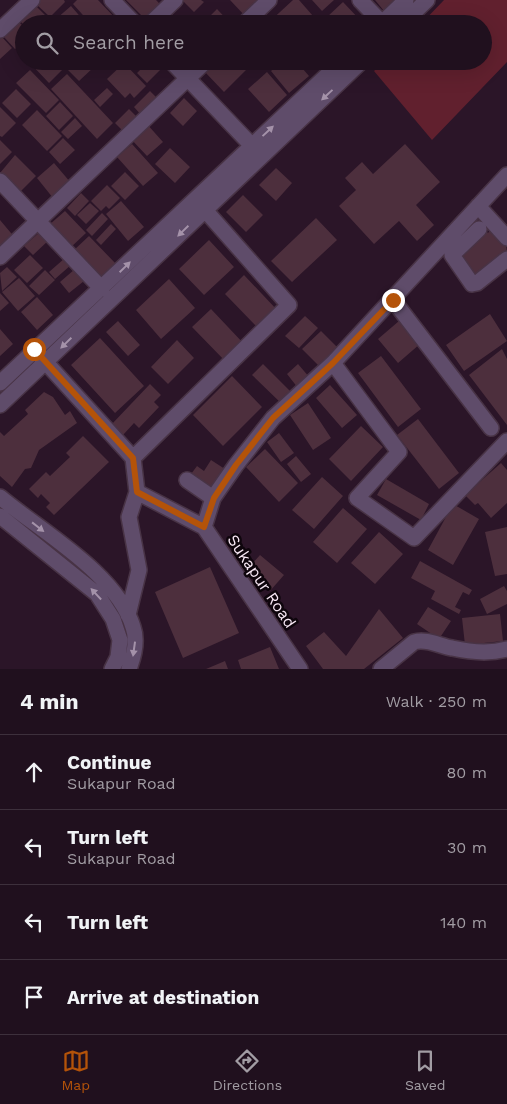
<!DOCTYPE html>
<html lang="en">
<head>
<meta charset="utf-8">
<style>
  body { margin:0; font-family:"Work Sans",sans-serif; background:#281927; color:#f1f3f6 }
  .stop { position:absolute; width:15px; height:15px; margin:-11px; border:4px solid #b45309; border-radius:50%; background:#fff }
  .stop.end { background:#b45309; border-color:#fff; box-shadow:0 1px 5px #0008 }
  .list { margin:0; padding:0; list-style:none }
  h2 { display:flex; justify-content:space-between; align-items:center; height:65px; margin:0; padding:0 20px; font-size:21px }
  h2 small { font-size:16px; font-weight:400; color:#a29da4 }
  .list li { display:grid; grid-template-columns:32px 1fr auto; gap:15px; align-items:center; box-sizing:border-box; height:75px; padding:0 20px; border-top:1px solid #3d303c }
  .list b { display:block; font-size:19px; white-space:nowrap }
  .list p { margin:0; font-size:16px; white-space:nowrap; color:#a29da4 }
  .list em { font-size:16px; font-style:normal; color:#a29da4 }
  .icon { flex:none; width:28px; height:28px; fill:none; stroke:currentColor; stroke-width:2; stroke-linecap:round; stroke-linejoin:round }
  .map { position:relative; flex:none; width:507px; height:669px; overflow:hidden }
  .search { position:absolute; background:#20101e; box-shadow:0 5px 20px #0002; left:15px; right:15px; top:15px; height:55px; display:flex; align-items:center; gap:12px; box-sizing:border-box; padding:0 18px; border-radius:28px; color:#a29da4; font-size:19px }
  .sheet { height:365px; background:#20101e }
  nav { display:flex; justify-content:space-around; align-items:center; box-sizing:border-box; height:70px; border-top:1px solid #3d303c; background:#20101e; font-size:14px; color:#a29da4 }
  nav a { display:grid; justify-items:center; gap:2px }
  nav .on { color:#b45309 }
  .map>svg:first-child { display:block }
  .green { fill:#61202e }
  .building { fill:#4d2f3d }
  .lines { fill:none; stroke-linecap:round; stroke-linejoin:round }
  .minor-casing { stroke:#483345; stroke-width:18 }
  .minor { stroke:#5f4c6a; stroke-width:15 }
  .oneway { fill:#a492a9 }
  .route { stroke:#b45309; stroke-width:6 }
  .labels { text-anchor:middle; stroke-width:5; stroke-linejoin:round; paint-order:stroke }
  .street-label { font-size:16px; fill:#f8e8f5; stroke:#0e050c }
</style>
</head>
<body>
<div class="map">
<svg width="507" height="669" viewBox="0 0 507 669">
  <rect width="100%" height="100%" fill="#2b1528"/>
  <path class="green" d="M444,0H507V62L432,140L374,71L384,61H483V24H421Z"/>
  <path class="building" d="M40,0H64L65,2L50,17L36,4Z
    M77,0H98L119,22L91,24L73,4Z
    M126,0H156L161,5L146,20Z
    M182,0H201L204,2L194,12Z
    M230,0H265L246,17Z
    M293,0H299L313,16L304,24H267Z
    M312,0H334L322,11Z
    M375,0H396L384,11Z
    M343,2L362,22L360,24H334L327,17Z
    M36,6L46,16L38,24H23L20,21Z
    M71,6L84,21L81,24H60L56,19Z
    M217,9L231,24H207L205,21Z
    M173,15L181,24H163Z
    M19,22L24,27V41L15,49L4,37Z
    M2,37L12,48L0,59V39Z
    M28,61H58L64,68L49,83Z
    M59,61H89L94,67L79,81Z
    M149,61H153L161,69L147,83L137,73Z
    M214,61H255L224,92L204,71Z
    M282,61H296L309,76L289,93L271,71Z
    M124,63L146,86L134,98L130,93L125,98L107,79Z
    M30,70L59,100L46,113L16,83Z
    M267,72L287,95L269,112L248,89Z
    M67,74L113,123L97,139L51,89Z
    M107,88L113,94L100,107L94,100Z
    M16,89L31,104L17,118L2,103Z
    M150,91L159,100L142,116L134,107Z
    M184,98L197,111L183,126L170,113Z
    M60,102L73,116L59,130L46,116Z
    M0,107L16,123L2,137L0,136Z
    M129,109L140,120L126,134L115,123Z
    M37,110L62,136L47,151L22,125Z
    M75,118L82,126L68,139L61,132Z
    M146,123L163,142L147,156L130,138Z
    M63,138L75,150L60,164L49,152Z
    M0,140L12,152L0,164Z
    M132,144L158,173L143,186L117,157Z
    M405,144L440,182L416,205L434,225L417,241L399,221L374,244L339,206L356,190L345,178L362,162L373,174Z
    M170,148L190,167L175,183L155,164Z
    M15,155L36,176L19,193L0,173Z
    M54,163L71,183L53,198L37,178Z
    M276,168L292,183L276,201L259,185Z
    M125,172L139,186L125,200L111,186Z
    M107,185L120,198L109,209L106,206L101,211L91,201Z
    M81,193L89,201L75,216L67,208Z
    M243,195L263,215L246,232L226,212Z
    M121,201L144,227L128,241L106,214Z
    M90,203L99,211L86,224L77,215Z
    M65,211L86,233L70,248L49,225Z
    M102,213L108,219L92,236L86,230Z
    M316,218L337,240L292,282L271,261Z
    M0,220L16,239L0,253Z
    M111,224L116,229L101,245L96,240Z
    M493,227L506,243L507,255L480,279L456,253L483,229L488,233Z
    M41,231L49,240L33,255L24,246Z
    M89,236L117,265L101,281L73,251Z
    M209,240L234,267L204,295L179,269Z
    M30,255L43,268L27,283L14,270Z
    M65,258L71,265L55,279L49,272Z
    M7,267L17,277L2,291L0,273Z
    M75,269L84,281L69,293L60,282Z
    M45,270L55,280L39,295L29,286Z
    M244,275L278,311L259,329L225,294Z
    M19,278L35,296L18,311L2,292Z
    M169,279L195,308L161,339L136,310Z
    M0,293L9,303L0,311Z
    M37,297L53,315L37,330L21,312Z
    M211,309L245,345L227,363L192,327Z
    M490,314L507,341L464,371L446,345Z
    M305,316L318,328L299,348L285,336Z
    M118,321L140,345L128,356L106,332Z
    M399,321L420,344L398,363L378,339Z
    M0,329L13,344L0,356Z
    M321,331L339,349L320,367L302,349Z
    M100,338L144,386L115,413L71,365Z
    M177,340L194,358L168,384L151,367Z
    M502,349L507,359V425L469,375Z
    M381,356L421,409L398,427L358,373Z
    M263,364L293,394L283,405L252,375Z
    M298,364L310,378L298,388L287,374Z
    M232,376L262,407L223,446L193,415Z
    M150,384L161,395L154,402L159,407L139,428L134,423L123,435L111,425Z
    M330,385L357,415L342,428L316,398Z
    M44,392L53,397L65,415L70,411L77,423L39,450L31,468L25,469L12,487L0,476V432L4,436L28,414L25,410Z
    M308,403L331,438L313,450L290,415Z
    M418,419L459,473L439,489L397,435Z
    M361,426L383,447L351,481L329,459Z
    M279,433L294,453L281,462L267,442Z
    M83,436L109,462L54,515L46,507L50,503L41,494L38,498L29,489L46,472L50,476L70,457L66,453Z
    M265,449L298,483L279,502L246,467Z
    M296,456L311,474L301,482L287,464Z
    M211,460L228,471L211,495L188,478L197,466L204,471Z
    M501,463L507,470V503L491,518L478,503L475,505L465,495Z
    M322,477L343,496L314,529L292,510Z
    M386,479L429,504L421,520L377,495Z
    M453,504L479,519L453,565L428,550Z
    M343,508L367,529L337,563L313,542Z
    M507,527V574L495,576L485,532Z
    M379,532L403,554L375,584L351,563Z
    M260,555L284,575L270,591L246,571Z
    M420,561L472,590L469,595L463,592L455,607L461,610L459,614L431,599L435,591L411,578Z
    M210,567L239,633L183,658L155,592Z
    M504,586L507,591V604L487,614L480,599Z
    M428,607L451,621L439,639L417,624Z
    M379,609L403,638L364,669H323L306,646L324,632L346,656Z
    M500,614L503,641L465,645L462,618Z
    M270,647L279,669H241L238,660Z
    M225,661L228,669H206Z"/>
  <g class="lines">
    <g class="minor-casing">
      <path id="minor" d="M112,0L135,24
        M360,0L382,23
        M150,24L175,0
        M244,24L269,0
        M381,24L406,0
        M402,24L427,0
        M0,30L32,0
        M171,61L258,152
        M0,181L102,289
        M478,206L507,238
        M479,229L452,255L472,284L477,283L507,259
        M0,257L206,61
        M393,300L491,428
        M40,356L133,458L137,492L204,527L300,669
        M333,363L399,452L357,498L414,538L507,441
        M0,383L342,61
        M0,405L362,61
        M133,458L289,305L205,210
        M187,480L213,498
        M0,497C42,532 117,574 133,627C138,641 134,656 129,669
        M0,516L97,594L113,619L120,640L118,657L112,669
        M204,527L213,498L236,465L273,418L333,363L507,175
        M128,615L139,570L129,517L137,492
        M381,669L414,642C426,638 440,646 452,648C470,652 489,654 507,649"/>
    </g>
    <use href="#minor" class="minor"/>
  </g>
  <defs><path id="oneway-solid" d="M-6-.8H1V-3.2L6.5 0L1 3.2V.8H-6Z" transform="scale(1.25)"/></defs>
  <g class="oneway">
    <use href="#oneway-solid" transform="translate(327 95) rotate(137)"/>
    <use href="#oneway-solid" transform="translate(268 131) rotate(-43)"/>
    <use href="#oneway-solid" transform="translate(183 231) rotate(136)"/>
    <use href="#oneway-solid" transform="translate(125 267) rotate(-44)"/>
    <use href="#oneway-solid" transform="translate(66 343) rotate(136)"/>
    <use href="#oneway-solid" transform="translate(38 527) rotate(38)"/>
    <use href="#oneway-solid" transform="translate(96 594) rotate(-133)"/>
    <use href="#oneway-solid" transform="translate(134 649) rotate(98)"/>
  </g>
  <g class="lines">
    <path class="route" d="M34,349L133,458L137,492L204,527L214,498L236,465L273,418L333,363L393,300"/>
  </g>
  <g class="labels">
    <g class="street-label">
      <text transform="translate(262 581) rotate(56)" y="6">Sukapur Road</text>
    </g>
  </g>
</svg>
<div class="stop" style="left:34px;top:349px"></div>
<div class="stop end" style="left:393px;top:300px"></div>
<div class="search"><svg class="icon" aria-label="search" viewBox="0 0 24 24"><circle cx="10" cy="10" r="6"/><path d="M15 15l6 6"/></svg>Search here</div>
</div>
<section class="sheet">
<h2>4 min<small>Walk · 250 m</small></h2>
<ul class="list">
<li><svg class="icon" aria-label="ahead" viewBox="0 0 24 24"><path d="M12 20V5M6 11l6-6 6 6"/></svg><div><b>Continue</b><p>Sukapur Road</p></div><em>80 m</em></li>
<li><svg class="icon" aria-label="left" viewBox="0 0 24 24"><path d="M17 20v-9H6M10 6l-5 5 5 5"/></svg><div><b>Turn left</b><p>Sukapur Road</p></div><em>30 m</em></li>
<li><svg class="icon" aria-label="left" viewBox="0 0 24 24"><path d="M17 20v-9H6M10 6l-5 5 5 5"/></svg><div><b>Turn left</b></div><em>140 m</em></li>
<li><svg class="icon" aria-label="arrive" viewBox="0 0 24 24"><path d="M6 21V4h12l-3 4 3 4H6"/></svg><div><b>Arrive at destination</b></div></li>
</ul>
</section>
<nav>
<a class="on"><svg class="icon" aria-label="map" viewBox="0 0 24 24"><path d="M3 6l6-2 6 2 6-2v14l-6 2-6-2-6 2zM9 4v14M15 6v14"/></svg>Map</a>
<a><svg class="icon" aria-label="directions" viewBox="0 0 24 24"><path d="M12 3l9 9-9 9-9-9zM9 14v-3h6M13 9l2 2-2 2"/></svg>Directions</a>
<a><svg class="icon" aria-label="saved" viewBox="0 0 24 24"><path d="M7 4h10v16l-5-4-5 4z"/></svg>Saved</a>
</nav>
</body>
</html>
